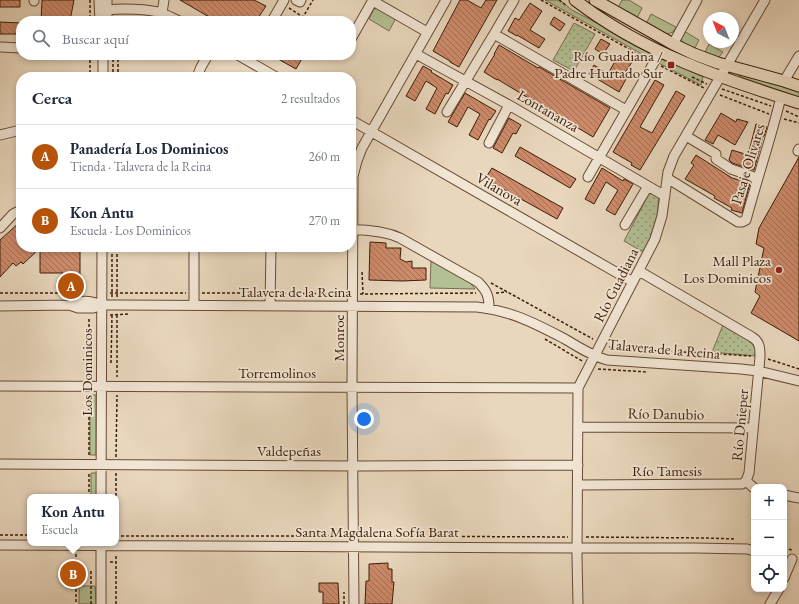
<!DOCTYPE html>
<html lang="es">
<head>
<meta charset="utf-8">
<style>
  body { margin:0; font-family:"EB Garamond",serif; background:#f6f6f7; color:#1f2937 }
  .controls { position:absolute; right:12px; bottom:12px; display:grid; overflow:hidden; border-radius:8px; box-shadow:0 2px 6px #0003 }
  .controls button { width:36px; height:36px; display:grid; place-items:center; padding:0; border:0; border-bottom:1px solid #e0e1e3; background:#fff; color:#1f2937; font:20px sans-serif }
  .compass { position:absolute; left:703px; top:12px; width:36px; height:36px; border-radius:50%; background:#fff; box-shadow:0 2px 6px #0003; rotate:318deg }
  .you { position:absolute; left:364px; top:419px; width:14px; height:14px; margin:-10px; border:3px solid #fff; border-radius:50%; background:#1a73e8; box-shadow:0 0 0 6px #1a73e833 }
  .badge { display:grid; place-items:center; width:26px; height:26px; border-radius:50%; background:#b45309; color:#fff; font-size:13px; font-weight:700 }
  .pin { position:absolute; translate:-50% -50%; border:2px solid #fff; box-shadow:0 1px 4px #0006 }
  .popup { position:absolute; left:27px; top:494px; width:92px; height:52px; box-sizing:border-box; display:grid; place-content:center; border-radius:8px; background:#fff; filter:drop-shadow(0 1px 3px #0005); font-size:13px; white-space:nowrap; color:#747a83 }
  .popup b { font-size:15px; color:#1f2937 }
  .popup::after { content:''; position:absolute; left:50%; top:100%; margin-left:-8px; border:8px solid transparent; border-top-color:#fff }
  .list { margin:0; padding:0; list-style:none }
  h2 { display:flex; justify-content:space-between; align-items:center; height:52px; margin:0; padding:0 16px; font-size:17px }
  h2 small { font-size:13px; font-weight:400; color:#747a83 }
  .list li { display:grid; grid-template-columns:26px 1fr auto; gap:12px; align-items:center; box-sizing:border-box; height:64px; padding:0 16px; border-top:1px solid #e0e1e3 }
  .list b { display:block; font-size:15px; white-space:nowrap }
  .list p { margin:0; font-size:13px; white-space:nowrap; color:#747a83 }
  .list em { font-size:13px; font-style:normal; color:#747a83 }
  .icon { flex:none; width:22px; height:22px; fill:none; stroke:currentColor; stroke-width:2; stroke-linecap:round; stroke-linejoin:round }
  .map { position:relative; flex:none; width:799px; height:604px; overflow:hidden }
  .search { position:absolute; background:#fff; box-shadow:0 2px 6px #0003; left:16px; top:16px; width:340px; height:44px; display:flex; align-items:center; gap:10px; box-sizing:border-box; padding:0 14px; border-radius:16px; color:#747a83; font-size:15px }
  .panel { position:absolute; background:#fff; box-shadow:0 2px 6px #0003; left:16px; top:72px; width:340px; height:180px; border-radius:16px }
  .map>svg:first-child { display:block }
  .grass { fill:#b3bf94; stroke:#786e4e }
  .park { fill:url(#park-dots); stroke:#786e4e }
  .building { fill:url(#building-back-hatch); stroke:#3c1c07 }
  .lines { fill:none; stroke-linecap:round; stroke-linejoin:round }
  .minor-casing { stroke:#674b34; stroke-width:11 }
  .major-casing { stroke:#3c1c07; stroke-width:13 }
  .path { stroke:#3c1c07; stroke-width:1.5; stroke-dasharray:3 2; stroke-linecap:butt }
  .minor { stroke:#f1e5d4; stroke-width:9 }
  .major { stroke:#e9d7bd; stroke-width:11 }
  .poi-dot { fill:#8f2418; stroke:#f1e5d4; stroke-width:1.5 }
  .labels { text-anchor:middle; stroke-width:3.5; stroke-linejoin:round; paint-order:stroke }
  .poi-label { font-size:15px; fill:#3c1c07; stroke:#f1e5d4; text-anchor:end }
  .street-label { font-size:15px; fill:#3c1c07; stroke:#f1e5d4 }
</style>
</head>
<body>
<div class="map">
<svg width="799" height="604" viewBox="0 0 799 604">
  <defs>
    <pattern id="park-dots" width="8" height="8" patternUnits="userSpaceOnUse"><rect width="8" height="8" fill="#b3bf94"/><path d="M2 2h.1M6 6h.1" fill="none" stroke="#939a77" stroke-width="1.8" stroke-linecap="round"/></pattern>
    <pattern id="building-back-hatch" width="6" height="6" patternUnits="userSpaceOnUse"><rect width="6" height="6" fill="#ce8b6b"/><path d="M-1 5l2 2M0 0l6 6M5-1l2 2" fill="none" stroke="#a87156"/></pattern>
  </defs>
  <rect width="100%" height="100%" fill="#e9d7bd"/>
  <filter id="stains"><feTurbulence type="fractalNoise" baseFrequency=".005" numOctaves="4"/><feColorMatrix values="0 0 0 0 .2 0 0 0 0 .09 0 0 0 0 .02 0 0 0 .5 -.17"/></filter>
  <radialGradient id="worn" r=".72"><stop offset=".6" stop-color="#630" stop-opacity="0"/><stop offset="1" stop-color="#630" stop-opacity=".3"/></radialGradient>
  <path class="grass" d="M545,0H560L572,10L623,37L653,54L703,77L701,85L649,58Z
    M622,0H629L642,8L637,18L618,8Z
    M378,8L396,18L389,31L369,19L374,9Z
    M651,14L676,27L673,32L665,35L646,24Z
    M684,31L699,40L695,48L683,44L681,37Z
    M709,44L723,52L719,57L705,52Z
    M739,74L772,83L799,92V97L741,77L738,75Z
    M431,261L468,280L475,289L430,288Z
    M90,395H96V455H90Z
    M91,473H97V497H91Z
    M79,586H95L96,604H79Z"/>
  <path class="park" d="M574,23L595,34L574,71L553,60Z
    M650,192L659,196L657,216L650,238L643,252L624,241Z
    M723,325L753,342L756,346L755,356L712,352Z"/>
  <path class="building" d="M0,0H20V7H0Z
    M42,0H74L70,21H41Z
    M180,0H254L266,6L256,21H216Z
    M460,0H467L481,8L486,0H497L459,67L450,62V61L433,51Z
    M530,3L542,11L530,30L545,39L539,48L517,35V36L508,31L515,18L519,20Z
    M554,17L565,24L560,31L550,24Z
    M0,22L21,23V34H0Z
    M601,39L610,44L603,54L595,49Z
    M499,45L538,68L539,67L558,78L610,108L593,137L497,79V80L484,72L495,54H494Z
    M619,54L632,62L622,77L626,79L619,92L589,74L594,65L608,74Z
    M271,55H304L296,69Z
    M423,66L432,71L431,72L453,85L448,94L446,93L435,114L426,109L437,88L426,81L415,101L406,96Z
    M655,80L664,85L640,127L652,133L676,91L685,96L640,170L631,165L632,163L613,152Z
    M465,93L496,111L490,120L489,119L478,140L469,135L480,114L468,107L457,127L448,122Z
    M721,113L736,122L737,119L748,122L735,145L718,135L713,144L705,140Z
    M509,118L521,125L516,134L513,133L502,153L493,148Z
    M756,124L767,127L764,136H763L754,170L732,163L729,160L732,150L748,155Z
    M520,147L576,179L570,188L515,156Z
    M696,155L732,178L750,183L742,213L731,210L732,208L714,198L715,196L685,179L694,165L691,163Z
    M799,157V341L751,313L760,296L755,292L764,248L756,244L759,228Z
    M492,168L563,208L557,219L485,179Z
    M602,168L623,181L624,179L633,184L615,215L606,210L618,190L606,182L594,204L585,199Z
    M21,221V247H80V285L63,286V273H40V248L23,264L21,262L16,266L13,263L0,277V240Z
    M370,242L386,243V248H401L400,259L406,262L412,261V268H426V280L402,281L369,280Z
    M388,563V569H392V582H394L392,604H365L366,581H369V564Z
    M319,583H338L339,604H323V592H319Z"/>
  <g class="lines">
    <g class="minor-casing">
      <path id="minor" d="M34,0V1
        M99,0L100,21
        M296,0L300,2L301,0
        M373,1L427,32
        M108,10C121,8 149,9 161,13C167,15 173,18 179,21
        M162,13L164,0
        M107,21V0
        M272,21L284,0
        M494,34L626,110
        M351,39L373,0
        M673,44L697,0
        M0,47L21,48
        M416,54L509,105L665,196
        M238,55L276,77
        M103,77V55
        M197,77L201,67L208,55
        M784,81L799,56
        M447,112L494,34L514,0
        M351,120L633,282
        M0,135L21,130
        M686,136L716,154V159L731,169L757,178
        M489,143L509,105
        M798,151L799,149
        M588,177L660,52
        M667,178L738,222H742L746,220C757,179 771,138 781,97
        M625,225L648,186
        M0,228L13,214L21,210
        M352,229C369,231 385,231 400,238L478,282C487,291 489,296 489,308
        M639,271L752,337C760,342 760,348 760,357L749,473L746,481
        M69,305C82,300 89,300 101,305
        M194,305V247
        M0,306L69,305L78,308H93L101,305H117L477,307C512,311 534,323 565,339C578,347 592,356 607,360L741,369L758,371L799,381
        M270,306L271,247
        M0,386L578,388
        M578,427L753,428
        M0,464L361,466L578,465
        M746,481L754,488
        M578,485L738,484H742L746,481
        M784,495L799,498
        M101,497L102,247
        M0,545L578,548H695L747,549L754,551
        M784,578L792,559
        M101,604V543
        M354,604L352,388L353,176L357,161L362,148L446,0
        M578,604L577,556L578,388L655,239L662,216L668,172L674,156L765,0
        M770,604L779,589"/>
    </g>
    <g class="major-casing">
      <path id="major" d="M575,0C642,52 720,78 799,103
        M595,0L673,44L694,54L718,63L784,81L799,86"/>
    </g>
    <path class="path" d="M90,0V21
      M541,0L647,59
      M559,0L567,6
      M289,8L303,17L313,0
      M26,55H90
      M90,55V77
      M223,55L230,59
      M661,66L704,88
      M283,75L287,77
      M113,77V55
      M118,77V55
      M692,77L707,84
      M722,89L771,106
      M720,95L769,114
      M786,111L799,117
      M784,119L799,123
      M362,272L363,294
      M491,283L593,339
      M0,293H76
      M110,293H186
      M202,293H262
      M278,293L344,294
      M496,293L507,292
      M360,294L476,293
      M112,297V247
      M117,297V247
      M110,315L128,314
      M117,315V377
      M545,339L582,361
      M609,347L617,349L705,353L751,356
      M768,359L799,369
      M111,363L112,315
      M598,369L648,372
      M89,377V317
      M89,455V395
      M116,457L117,395
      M89,497V473
      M116,511V473
      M0,535H30
      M116,536H344
      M362,536L568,537
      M586,537L707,538L736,539
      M784,548L792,550
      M76,554V604
      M110,562H116
      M91,604V570H92
      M116,604V555
      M344,604V592"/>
    <use href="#minor" class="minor"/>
    <use href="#major" class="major"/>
  </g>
  <g class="poi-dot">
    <rect x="667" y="61" width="8" height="8" rx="2"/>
    <circle cx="779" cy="270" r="4"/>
  </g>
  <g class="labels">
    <g class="poi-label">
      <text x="663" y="61">Río Guadiana /<tspan x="663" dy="17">Padre Hurtado Sur</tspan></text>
      <text x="771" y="266">Mall Plaza<tspan x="771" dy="17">Los Dominicos</tspan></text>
    </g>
    <g class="street-label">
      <text transform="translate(548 111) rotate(30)" y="5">Lontananza</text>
      <text transform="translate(748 164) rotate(-73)" y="5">Pasaje Olivares</text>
      <text transform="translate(499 189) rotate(30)" y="5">Vilanova</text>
      <text transform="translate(616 285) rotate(-63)" y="5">Río Guadiana</text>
      <text x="295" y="297">Talavera de la Reina</text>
      <text transform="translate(339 338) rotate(-90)" y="5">Monroe</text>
      <text transform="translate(664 349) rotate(5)" y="5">Talavera de la Reina</text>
      <text transform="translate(87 372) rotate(-90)" y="5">Los Dominicos</text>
      <text x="277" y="378">Torremolinos</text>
      <text transform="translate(666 414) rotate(1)" y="5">Río Danubio</text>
      <text transform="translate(740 425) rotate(-85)" y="5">Río Dnieper</text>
      <text x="289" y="456">Valdepeñas</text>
      <text x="667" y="476">Río Tamesis</text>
      <text x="377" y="537">Santa Magdalena Sofía Barat</text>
    </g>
  </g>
  <rect width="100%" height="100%" filter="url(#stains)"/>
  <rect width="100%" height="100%" fill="url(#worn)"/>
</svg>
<div class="controls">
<button>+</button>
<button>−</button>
<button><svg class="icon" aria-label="locate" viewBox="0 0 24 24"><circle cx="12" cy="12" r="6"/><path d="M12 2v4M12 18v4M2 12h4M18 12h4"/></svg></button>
</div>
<svg class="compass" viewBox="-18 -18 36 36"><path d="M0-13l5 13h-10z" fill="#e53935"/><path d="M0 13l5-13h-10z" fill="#747a83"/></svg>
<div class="you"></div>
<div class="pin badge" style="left:71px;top:286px">A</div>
<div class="pin badge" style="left:73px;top:574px">B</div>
<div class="popup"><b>Kon Antu</b>Escuela</div>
<div class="search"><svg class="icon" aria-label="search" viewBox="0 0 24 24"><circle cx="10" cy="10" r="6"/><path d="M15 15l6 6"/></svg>Buscar aquí</div>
<section class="panel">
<h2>Cerca<small>2 resultados</small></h2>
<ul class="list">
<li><span class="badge">A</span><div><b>Panadería Los Dominicos</b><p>Tienda · Talavera de la Reina</p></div><em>260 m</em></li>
<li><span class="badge">B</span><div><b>Kon Antu</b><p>Escuela · Los Dominicos</p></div><em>270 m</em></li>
</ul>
</section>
</div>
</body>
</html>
